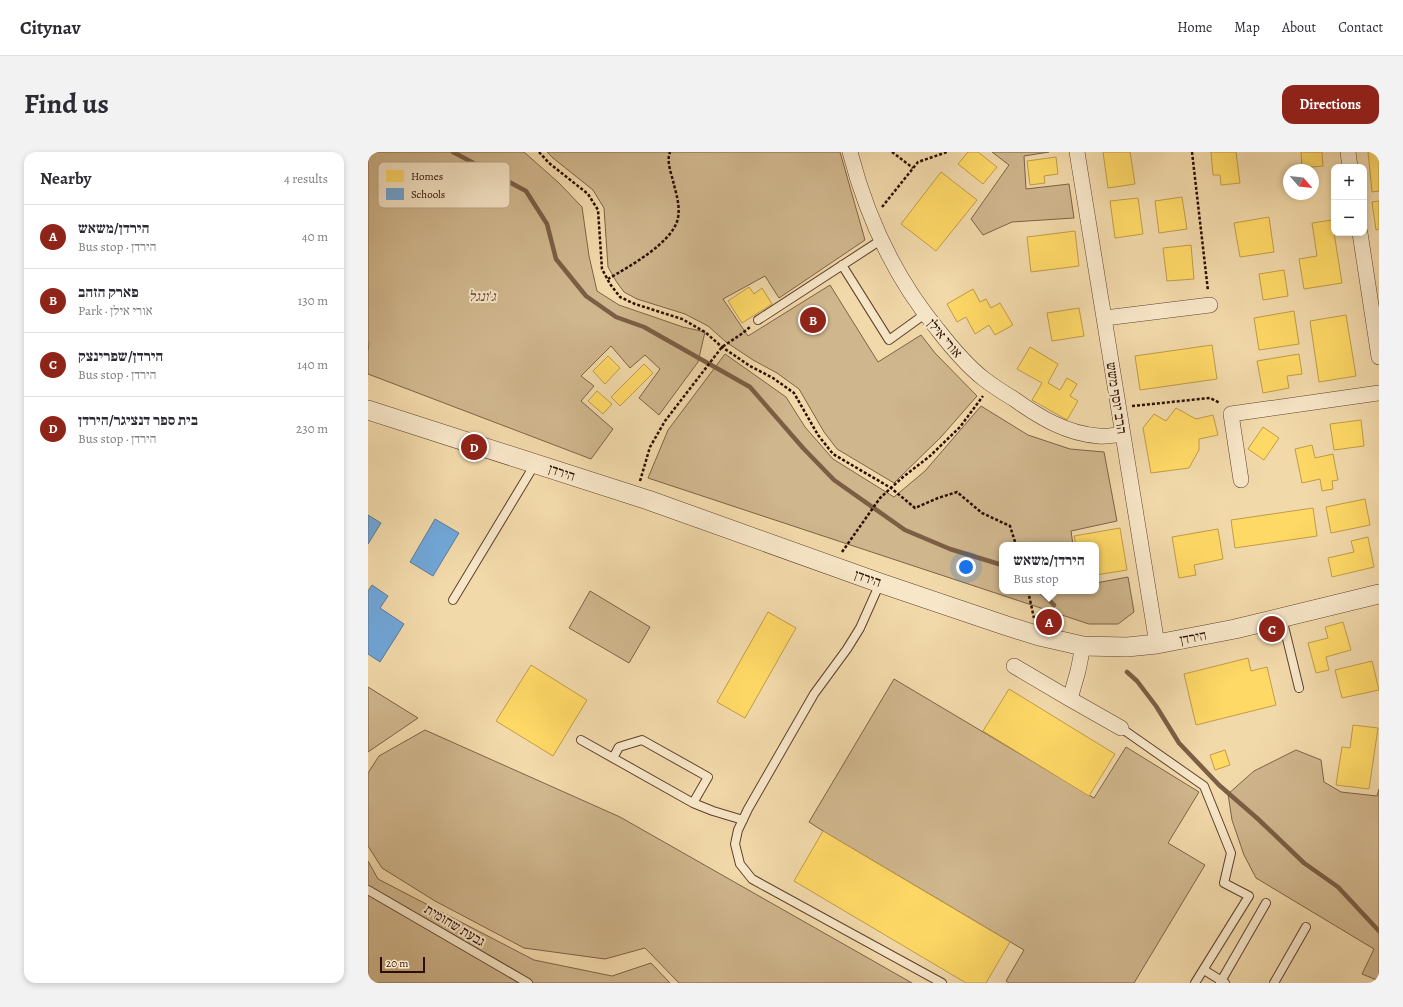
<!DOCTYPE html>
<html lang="en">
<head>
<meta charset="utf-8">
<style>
  body { margin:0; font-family:Alegreya,"Frank Ruhl Libre",serif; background:#f2f2f3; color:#2b2b33 }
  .controls { position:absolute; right:12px; top:12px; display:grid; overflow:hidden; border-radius:8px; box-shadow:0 2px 6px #0003 }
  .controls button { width:36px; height:36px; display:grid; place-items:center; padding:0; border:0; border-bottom:1px solid #e1e1e2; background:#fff; color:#2b2b33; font:20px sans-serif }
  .compass { position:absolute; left:915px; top:12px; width:36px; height:36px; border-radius:50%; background:#fff; box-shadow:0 2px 6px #0003; rotate:118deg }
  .scale { position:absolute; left:12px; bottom:10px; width:45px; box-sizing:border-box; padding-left:4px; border:2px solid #2c0d01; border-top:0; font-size:11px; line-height:14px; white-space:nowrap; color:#2c0d01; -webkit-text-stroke:3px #f7e6c8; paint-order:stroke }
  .you { position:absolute; left:598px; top:415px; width:14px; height:14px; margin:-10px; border:3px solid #fff; border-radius:50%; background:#1a73e8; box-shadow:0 0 0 6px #1a73e833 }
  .badge { display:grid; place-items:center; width:26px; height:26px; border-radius:50%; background:#8f2418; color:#fff; font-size:13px; font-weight:700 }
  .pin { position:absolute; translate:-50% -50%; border:2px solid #fff; box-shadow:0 1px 4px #0006 }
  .popup { position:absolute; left:631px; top:390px; width:100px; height:52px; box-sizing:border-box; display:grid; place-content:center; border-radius:8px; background:#fff; filter:drop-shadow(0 1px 3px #0005); font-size:13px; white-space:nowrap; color:#7c7c81 }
  .popup b { font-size:15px; color:#2b2b33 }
  .popup::after { content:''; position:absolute; left:50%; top:100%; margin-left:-8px; border:8px solid transparent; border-top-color:#fff }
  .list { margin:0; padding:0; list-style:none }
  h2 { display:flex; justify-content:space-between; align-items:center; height:52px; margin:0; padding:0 16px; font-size:17px }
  h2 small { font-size:13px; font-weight:400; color:#7c7c81 }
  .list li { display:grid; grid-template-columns:26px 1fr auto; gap:12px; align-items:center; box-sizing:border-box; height:64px; padding:0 16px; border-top:1px solid #e1e1e2 }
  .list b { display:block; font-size:15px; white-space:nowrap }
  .list p { margin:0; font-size:13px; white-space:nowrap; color:#7c7c81 }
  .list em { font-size:13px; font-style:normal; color:#7c7c81 }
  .map { position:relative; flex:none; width:1011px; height:831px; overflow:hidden; border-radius:12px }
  header { display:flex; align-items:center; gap:24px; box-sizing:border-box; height:56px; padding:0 20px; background:#fff; border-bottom:1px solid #e1e1e2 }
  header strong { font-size:19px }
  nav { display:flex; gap:22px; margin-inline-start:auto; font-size:14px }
  .intro { display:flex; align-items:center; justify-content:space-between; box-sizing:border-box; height:96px; padding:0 24px }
  h1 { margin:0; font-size:28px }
  .button { padding:10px 18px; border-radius:12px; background:#8f2418; color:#fff; font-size:14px; font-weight:700 }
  main { display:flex; gap:24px; padding:0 24px }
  aside { flex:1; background:#fff; border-radius:12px; box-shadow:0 2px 6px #0003 }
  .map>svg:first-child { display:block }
  .green { fill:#d0b68d; stroke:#7e6247 }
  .homes { fill:#ffd966; stroke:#c09c48 }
  .schools { fill:#6fa8dc; stroke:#5b7a9a }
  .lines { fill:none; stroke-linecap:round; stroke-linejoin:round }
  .stream { stroke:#7b5e44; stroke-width:4.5 }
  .service-casing { stroke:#5e402b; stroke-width:10 }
  .minor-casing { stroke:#5e402b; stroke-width:16 }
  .tertiary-casing { stroke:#5e402b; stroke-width:20 }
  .path { stroke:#2c0d01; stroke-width:2.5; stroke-dasharray:3 2; stroke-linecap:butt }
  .service { stroke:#f7e6c8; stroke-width:8 }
  .minor { stroke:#f7e6c8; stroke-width:15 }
  .tertiary { stroke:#f7e6c8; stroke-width:19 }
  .labels { text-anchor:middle; stroke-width:4; stroke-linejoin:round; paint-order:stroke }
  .park-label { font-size:14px; font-style:italic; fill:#654832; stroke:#f7e6c8 }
  .street-label { font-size:14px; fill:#2c0d01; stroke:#f7e6c8 }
  .key { fill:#f7e6c8; stroke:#baa58c; stroke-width:1 }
  .key-label { font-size:11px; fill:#2c0d01 }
</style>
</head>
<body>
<header>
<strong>Citynav</strong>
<nav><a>Home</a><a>Map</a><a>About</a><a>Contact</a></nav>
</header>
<div class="intro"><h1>Find us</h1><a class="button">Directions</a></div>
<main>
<aside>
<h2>Nearby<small>4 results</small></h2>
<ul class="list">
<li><span class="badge">A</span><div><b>הירדן/משאש</b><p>Bus stop · הירדן</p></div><em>40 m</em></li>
<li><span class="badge">B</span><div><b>פארק הזהב</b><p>Park · אורי אילן</p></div><em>130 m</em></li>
<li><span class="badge">C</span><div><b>הירדן/שפרינצק</b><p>Bus stop · הירדן</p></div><em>140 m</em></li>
<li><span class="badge">D</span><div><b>בית ספר דנציגר/הירדן</b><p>Bus stop · הירדן</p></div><em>230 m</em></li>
</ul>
</aside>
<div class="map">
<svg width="1011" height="831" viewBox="0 0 1011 831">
  <rect width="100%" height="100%" fill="#f2d9aa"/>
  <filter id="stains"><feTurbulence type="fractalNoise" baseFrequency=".005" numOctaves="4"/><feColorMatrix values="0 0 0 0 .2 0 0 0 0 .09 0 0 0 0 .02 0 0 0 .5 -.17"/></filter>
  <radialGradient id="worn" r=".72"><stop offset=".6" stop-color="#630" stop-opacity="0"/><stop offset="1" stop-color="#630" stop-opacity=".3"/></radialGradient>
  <path class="green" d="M0,0H156L191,31L214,55L221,104L229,139L251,153L315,175L337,180L330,210L291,263L271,246L292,217L277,203L262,216L243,194L213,224L226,234L213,249L245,277L223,307L0,222V199L1,191L0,189Z
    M179,0H472L497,88L411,146L397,124L355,147L380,184L462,133L510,210L553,183L567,201L609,244L573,285L526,331L469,297L456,280L431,237L409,221L385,208L358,190L340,174L317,162L269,147L256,140L248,129L240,115L236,56L225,38L185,6Z
    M624,0H681L656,4L658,37L701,32L706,66L644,70L615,83L603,67L641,13Z
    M357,202L418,245L437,275L465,307L526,345L557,319L613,254L660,283L702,297L736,300L749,369L703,379L705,393H634V439H728V431L760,425L766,460L750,472H721L280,326L300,278Z
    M222,439L282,475L261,511L201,476Z
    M526,527L726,646L758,595L831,640L800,691L837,713L766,831H641L638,829L656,798L455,679L441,670Z
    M0,535L50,566L0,600Z
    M57,578L252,665L544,831H311L277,796L237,807L156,796L67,749L14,716L0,694V621L11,604Z
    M928,598L953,608L956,630L973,640L1009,644L1011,637V829L994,822L1006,797L888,726L876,703L864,668L860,642L886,619Z
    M0,709L10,727L166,808L244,824L283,811L302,831H0Z"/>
  <path class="homes" d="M600,0H610L629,15L615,32L590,12Z
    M735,0H762L767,32L740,36Z
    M843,0H868L872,31L853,33L852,23H845Z
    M933,0H954L955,14L934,16Z
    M1000,0H1011V39L1004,40Z
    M688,5L690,22L676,24L677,31L662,33L659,9Z
    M573,20L609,48L568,99L533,72Z
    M814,45L819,77L791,81L787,49Z
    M770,46L775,82L747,86L742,49Z
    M1011,49V77L1008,78L1004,50Z
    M901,65L906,100L872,105L866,71Z
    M964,68L974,131L936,137L931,107L949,104L944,71Z
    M707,79L711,114L663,120L659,85Z
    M823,93L826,127L799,129L795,96Z
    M916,118L920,144L895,148L891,122Z
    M381,135L386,142L394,136L404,152L374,171L360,149Z
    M605,137L612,150L618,147L623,156L632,151L645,173L627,183L621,173L607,182L598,165L589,170L579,152Z
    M711,156L716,184L684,189L679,161Z
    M926,159L931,192L891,198L886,166Z
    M978,163L988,224L951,230L942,169Z
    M844,193L849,227L772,238L767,204Z
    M662,195L690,212L680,231L692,238L699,226L709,232L702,244L710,249L699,268L664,248L674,231L649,217Z
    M931,202L934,222L919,224L921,236L895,241L889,209Z
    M240,204L252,216L237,232L225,219Z
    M276,212L285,221L252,254L243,245Z
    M229,239L244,252L235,262L220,249Z
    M808,256L828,267L845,263L850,283L831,287V298L821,316L783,321L775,276L786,262L798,269Z
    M993,268L996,294L966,298L962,272Z
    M895,275L911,286L896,308L880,297Z
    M944,293L947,306L965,302L970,328L964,329L965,337L954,339L952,327L934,331L927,297Z
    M997,347L1002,373L963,381L958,355Z
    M945,356L949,384L867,396L863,368Z
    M752,376L759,418L728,423V393H708L706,384Z
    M850,377L855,407L826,413L828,423L811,426L804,385Z
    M1000,385L1006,415L964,425L960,406L986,400L983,389Z
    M400,460L428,476L377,566L349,550Z
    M975,470L983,498L958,505L961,518L948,521L940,491L960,486L957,475Z
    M880,506L883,519L899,515L908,553L828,573L816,522Z
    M1004,509L1011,538L974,546L967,518Z
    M163,513L219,548L185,604L128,569Z
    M641,537L747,602L721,644L615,579Z
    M985,573L1010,576L1001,637L968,633L974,595L982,596Z
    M857,598L862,613L847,618L842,603Z
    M455,679L642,790L618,831H598L426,729Z"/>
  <path class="schools" d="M0,363L13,371L0,392Z
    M67,367L91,381L65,424L42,410Z
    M4,433L20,444L12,456L36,472L12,510L0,502V439Z"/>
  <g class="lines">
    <path class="stream" d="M85,0L158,39L179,72L188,107L218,144L248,165L276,175L382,235L435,296L466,328L537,378L582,397L634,413
      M672,439L686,453
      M759,520L769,529L788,554L811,591L851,633L890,667L936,711L970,735L1011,779"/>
    <g class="service-casing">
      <path id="service" d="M474,113L521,188L557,162
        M390,168L513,88
        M512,431L492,476L479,497L446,542L380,657L370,678L367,692L372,712L384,727L574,831
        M85,448L167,312
        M914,466L931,536
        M753,576L836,634L863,701L856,731L881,744L827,831
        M213,588L325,651L345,659L375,668
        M245,606L251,595L274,588L340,625L325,651
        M0,738L160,831
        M836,818L857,831
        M852,831L898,751
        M906,831L938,775"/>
    </g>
    <g class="minor-casing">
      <path id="minor" d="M482,0C499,66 527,126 570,178C584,196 598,213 616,227C625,234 636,241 646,247C671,265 699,282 731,284C739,285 747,283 755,282
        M709,0L789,492
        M980,0L982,15
        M992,81L1011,205
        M737,166L842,153
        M873,328L863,262L1011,241
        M715,494L710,519L702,547L753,576
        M646,514L702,547"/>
    </g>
    <g class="tertiary-casing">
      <path id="tertiary" d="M0,258L280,348L512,431L639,474L671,484L715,494L759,495L789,492L867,477L1011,442"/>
    </g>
    <path class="path" d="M171,0L181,11L220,42L230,58L234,117L242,132L252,145L267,152L314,167L337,180L354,195L382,214L405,226L426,241L450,283L465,302L523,336L547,356L570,346L589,340L614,361L642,374L648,393
      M524,0L545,16
      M824,0L840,139
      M514,55L550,10L579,0
      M240,127C260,115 305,91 310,66C312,55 309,44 306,33C304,23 298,10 302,0
      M764,254L842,246L852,251
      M272,329L282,295L297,269L354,195L372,183L382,175
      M474,400L512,346L535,325L562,304L592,275L615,244
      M660,439L666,466"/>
    <use href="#service" class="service"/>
    <use href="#minor" class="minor"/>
    <use href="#tertiary" class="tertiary"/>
  </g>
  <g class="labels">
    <g class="park-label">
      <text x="114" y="149">ג'ונגל</text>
    </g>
    <g class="street-label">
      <text transform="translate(577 186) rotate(50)" y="5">אורי אילן</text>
      <text transform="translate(749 246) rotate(81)" y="5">הרב יוסף משש</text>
      <text transform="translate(194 320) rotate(18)" y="5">הירדן</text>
      <text transform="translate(500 426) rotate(19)" y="5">הירדן</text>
      <text transform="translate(825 485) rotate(-11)" y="5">הירדן</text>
      <text transform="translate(87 773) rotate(31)" y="5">גבעת שחומית</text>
    </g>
  </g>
  <rect x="10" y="10" width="132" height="46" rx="6" class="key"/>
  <rect x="18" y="18" width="18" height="12" fill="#ffd966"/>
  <rect x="18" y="36" width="18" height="12" fill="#6fa8dc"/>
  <g class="key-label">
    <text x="43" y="28">Homes</text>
    <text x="43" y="46">Schools</text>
  </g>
  <rect width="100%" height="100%" filter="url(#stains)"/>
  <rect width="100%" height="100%" fill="url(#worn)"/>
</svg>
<div class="controls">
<button>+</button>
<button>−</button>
</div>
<svg class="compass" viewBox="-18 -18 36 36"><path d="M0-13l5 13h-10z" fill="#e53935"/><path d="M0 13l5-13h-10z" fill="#7c7c81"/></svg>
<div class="scale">20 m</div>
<div class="you"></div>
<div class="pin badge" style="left:681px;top:470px">A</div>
<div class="popup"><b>הירדן/משאש</b>Bus stop</div>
<div class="pin badge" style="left:445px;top:168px">B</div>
<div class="pin badge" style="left:904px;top:477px">C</div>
<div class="pin badge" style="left:106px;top:295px">D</div>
</div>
</main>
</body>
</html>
